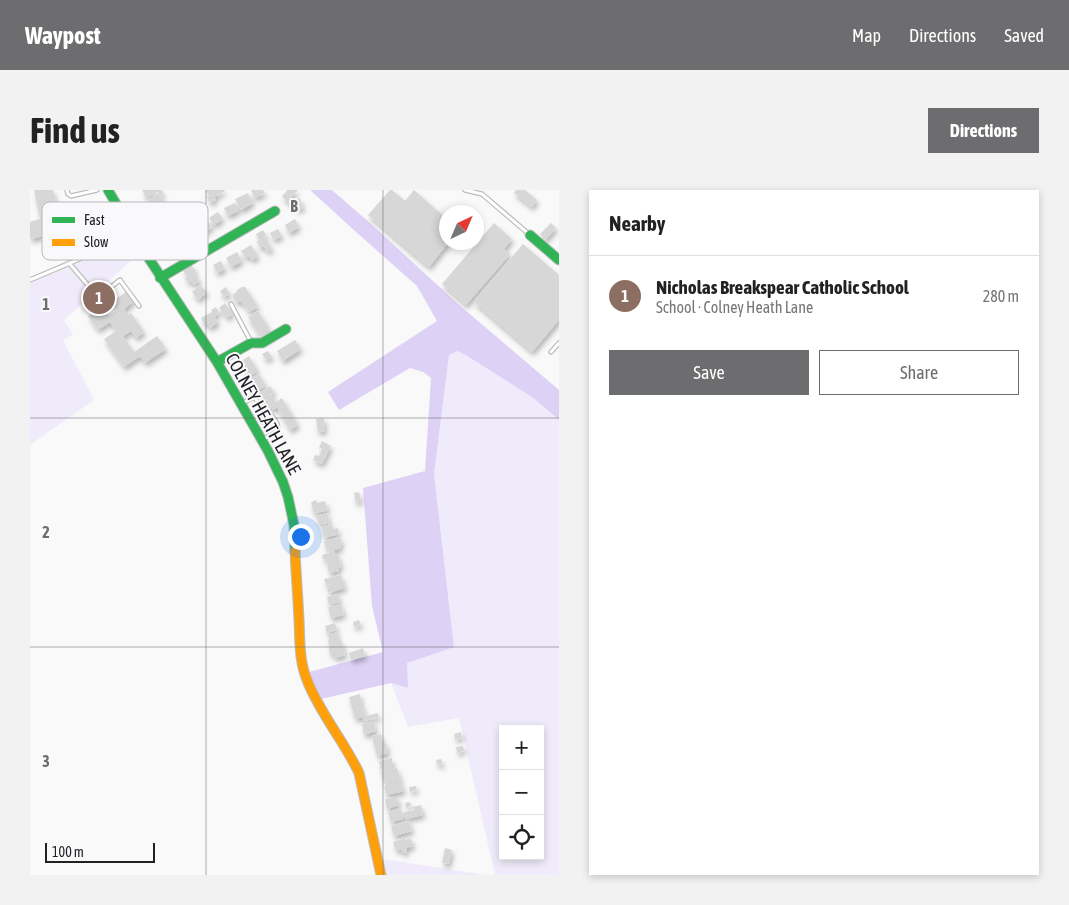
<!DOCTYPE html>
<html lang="en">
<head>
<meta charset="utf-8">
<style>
  body { margin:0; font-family:"Asap Condensed",sans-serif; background:#f2f2f2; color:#222 }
  .controls { position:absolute; right:15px; bottom:15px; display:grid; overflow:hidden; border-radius:0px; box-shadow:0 2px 8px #0003 }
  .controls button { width:45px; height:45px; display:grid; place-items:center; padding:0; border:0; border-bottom:1px solid #e0e0e0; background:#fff; color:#222; font:25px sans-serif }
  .compass { position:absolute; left:409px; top:15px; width:45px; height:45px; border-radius:50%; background:#fff; box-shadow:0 2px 8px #0003; rotate:44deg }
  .scale { position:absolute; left:15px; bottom:12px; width:110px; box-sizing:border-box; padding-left:5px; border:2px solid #212022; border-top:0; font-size:14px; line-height:18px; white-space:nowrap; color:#212022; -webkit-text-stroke:4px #f9f8fb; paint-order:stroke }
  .you { position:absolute; left:270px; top:346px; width:18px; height:18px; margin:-12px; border:4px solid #fff; border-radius:50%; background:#1a73e8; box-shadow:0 0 0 8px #1a73e833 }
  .badge { display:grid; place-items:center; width:32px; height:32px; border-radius:50%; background:#6d6c6e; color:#fff; font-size:16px; font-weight:700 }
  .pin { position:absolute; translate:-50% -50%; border:2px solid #fff; box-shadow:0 1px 5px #0006 }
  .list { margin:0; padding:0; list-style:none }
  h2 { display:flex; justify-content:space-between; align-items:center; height:65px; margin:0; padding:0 20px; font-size:21px }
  h2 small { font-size:16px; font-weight:400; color:#767676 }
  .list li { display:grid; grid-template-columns:32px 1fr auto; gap:15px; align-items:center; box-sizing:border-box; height:80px; padding:0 20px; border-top:1px solid #e0e0e0 }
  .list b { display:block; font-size:19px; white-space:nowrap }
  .list p { margin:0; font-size:16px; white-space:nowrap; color:#767676 }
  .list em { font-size:16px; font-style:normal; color:#767676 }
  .actions { display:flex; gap:10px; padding:15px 20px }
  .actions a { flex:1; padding:11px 0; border:1px solid #6d6c6e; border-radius:0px; text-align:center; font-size:18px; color:#6d6c6e }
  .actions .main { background:#6d6c6e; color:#fff }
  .icon { flex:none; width:28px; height:28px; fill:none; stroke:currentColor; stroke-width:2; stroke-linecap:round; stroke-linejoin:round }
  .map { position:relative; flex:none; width:529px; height:685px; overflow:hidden; border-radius:0px }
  header { display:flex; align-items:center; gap:30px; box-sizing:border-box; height:70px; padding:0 25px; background:#6d6c6e; color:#fff }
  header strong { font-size:24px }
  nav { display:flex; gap:28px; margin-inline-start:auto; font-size:18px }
  .intro { display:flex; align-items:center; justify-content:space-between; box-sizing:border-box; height:120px; padding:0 30px }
  h1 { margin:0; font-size:35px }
  .button { padding:12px 22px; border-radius:0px; background:#6d6c6e; color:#fff; font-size:18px; font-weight:700 }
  main { display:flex; gap:30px; padding:0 30px }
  aside { flex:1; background:#fff; border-radius:0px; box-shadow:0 2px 8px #0003 }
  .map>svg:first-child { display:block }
  .green { fill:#f0ebfa; fill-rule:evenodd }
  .forest { fill:#ded1f6 }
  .building { fill:#d7d7d8; filter:url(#shadow) }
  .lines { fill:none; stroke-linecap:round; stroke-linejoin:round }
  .lane-casing { stroke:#bcbcbd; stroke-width:5.5 }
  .fast-casing { stroke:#bcbcbd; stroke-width:11 }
  .slow-casing { stroke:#bcbcbd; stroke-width:11 }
  .lane { stroke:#fefefe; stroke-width:3 }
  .fast { stroke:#30b455; stroke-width:9 }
  .slow { stroke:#ff9f0a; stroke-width:9 }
  .grid { fill:none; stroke:#6d6c6e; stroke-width:1; stroke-opacity:0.55 }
  .labels { text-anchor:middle; stroke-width:4; stroke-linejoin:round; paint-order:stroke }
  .street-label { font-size:18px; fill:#212022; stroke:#f9f8fb }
  .key { fill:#f9f8fb; stroke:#b8b7ba; stroke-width:1 }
  .key-label { font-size:14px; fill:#212022 }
  .grid-label { font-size:16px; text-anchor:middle; font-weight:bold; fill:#6d6c6e; stroke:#f9f8fb; stroke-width:4; stroke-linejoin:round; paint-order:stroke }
</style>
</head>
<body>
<header>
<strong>Waypost</strong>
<nav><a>Map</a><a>Directions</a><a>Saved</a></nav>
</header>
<div class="intro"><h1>Find us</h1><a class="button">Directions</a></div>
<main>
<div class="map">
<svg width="529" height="685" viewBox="0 0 529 685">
  <defs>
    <filter id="shadow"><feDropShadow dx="2" dy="4" stdDeviation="2.5" flood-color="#0004"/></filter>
  </defs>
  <rect width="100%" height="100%" fill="#f9f9fa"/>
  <path class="green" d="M98,53L104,68L34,130L43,145L33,150L64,210L0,255V93Z
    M427,161L434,164L502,207L529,230V685H465L429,528L378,537L361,493L378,498L377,473L424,456L404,284L419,165ZM473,539H510V666H473Z
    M353,669L456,685H356Z"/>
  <path class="forest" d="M280,0H302L340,33L428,114L529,200V230L502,207L434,164L427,161L419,165L404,284L424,457L377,473L378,498L361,493L291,509L279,482L353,462L342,416L333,298L395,281L401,188L393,182L380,178L309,220L298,202L407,131L387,96L325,41Z"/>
  <path class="building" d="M4,0H23L33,42L0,49V32L10,29Z
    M112,0H131L130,1L132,0L133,3L131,6L130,5H129L134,11L123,18L118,10L129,3L128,2L116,8Z
    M175,0H195V1L184,7L186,10L180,13L177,7L179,6Z
    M222,0H233L235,3L225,8L221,1Z
    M256,0H268L261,7L263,9L258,13L252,6L257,1Z
    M360,0H362L375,11L384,0L417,29V52H419L399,77L338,25Z
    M486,0H495L507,10L502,17L484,3Z
    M218,3L223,13L211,20L205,9Z
    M270,8L273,18L267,20L263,11Z
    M205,13L209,20L198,26L194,18Z
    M188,22L193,29L184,35L179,28Z
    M265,29L269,37L259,43L255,35Z
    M177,30L182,37L172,44L167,36Z
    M464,33L482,49L474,59L480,64L436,115L412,94Z
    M521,33L526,38L515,50L510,44Z
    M248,39L252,46L244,50L240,43Z
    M233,40L236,45L234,46L242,59L237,62L234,56L230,58L227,51L229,50L226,44Z
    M493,54L529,85V130L502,162L444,112Z
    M221,55L228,66L222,70L219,66L216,68L211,61Z
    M207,62L212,71L201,77L196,68Z
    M191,71L195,79L187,83L183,75Z
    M161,75L166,81L164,83L170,91L164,95L160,90L158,93L155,89L157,86L153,81Z
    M170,95L177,102L168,110L162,102Z
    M196,97L200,104L194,107L190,101Z
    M212,97H215L228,117L219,122L211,111L207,113L203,107V104L206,103L207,100Z
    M97,101L104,111L94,119L98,125L101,123L114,142L106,148L101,141L93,146L104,162L127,146L136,159L115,173L110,166L94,177L74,149L86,141L80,132L68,140L58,126L72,116L79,126L87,120L82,112Z
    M195,113L203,123L197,128L189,118Z
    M186,117L189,123L184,126L188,132L180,138L177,133L174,134L171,128L182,122L181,120Z
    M228,121L239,138L229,144L218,127Z
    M239,139L243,145L233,152L229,145Z
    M265,150L271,159L253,171L247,161Z
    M238,161L242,167L236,170L232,164Z
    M219,166L228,181L219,187L210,172Z
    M229,184L236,196L226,201L219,189Z
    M240,196L244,202L241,204L246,212L252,208L268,235L260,240L247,217L243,220L241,217L239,219L234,211L237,209L235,207L232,209L229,203Z
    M294,228L295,241L288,242L286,229Z
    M236,230L239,235L234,238L231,233Z
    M292,251L301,256L292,274L283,270L285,265L289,266L292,259L289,257Z
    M329,302L331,311L326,313L324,303Z
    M286,310L287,313L295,311L298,320L284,324L281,312Z
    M297,323L300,333L292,335V333L289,334L286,326Z
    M302,334L303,339L308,338L309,344L294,348L291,337Z
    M310,347L312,354L310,355L311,358L299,362L298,358L296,359L294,351Z
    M304,361L305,365L308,364L311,377L308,378L309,381L299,383L296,369H293L292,365Z
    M311,385L315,398L298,403L297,398L300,397L299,394L296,395L294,389Z
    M308,404L310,412L299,415L297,407Z
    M311,414L314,425L301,428L298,417Z
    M329,430L331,435L324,437L323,432Z
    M305,433L307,440L297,443L295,436Z
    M307,442L309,452H312L315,465L305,468L304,464L300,465L299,458H300L298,451L299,450L298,445Z
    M333,458L335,466L321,470L319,463Z
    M330,504L332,517H333L336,526L348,523L349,527L334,531L333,527L325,529L319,507Z
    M341,532V533L344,532L346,541L334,545L332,534Z
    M431,542L432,548L425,549L424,544Z
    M351,544L353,554L356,553L358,563L347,566L342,546Z
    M433,556L434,561L427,563L426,557Z
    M362,568L363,578L351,581L349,571Z
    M411,569L413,574L407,575L406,570Z
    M367,578L371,591L357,594L356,590L353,591L351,582Z
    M371,592L374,601L356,605L354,596Z
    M386,596L387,600L380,602L379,597Z
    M364,607H367L369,615L357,619L355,609Z
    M380,612L381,616L376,618L375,613Z
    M391,615L393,625L375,629V626L372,627L373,629L361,632L358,622L371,619L372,623L384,620L383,617Z
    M379,631L382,641L364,646L361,636Z
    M375,648V650L381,648L383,656L376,658L377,662L373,663L371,659L366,661L363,652Z
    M415,658L422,660L419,674L412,673Z"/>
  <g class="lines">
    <g class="lane-casing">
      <path id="lane" d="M37,0L38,4L41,6L67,0
        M435,0L452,4L500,45
        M39,73L68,107L90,90L109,116
        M0,90L104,46
        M201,114L221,152
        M521,162L529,153
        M213,213L222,208H225C227,211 228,213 230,215C235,220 253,233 246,241C243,245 236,247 232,250"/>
    </g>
    <g class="fast-casing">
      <path id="fast" d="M78,0L112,58L187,172L238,261L253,292L258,307L264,335L265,361
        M500,45L529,70
        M130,88L245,21
        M187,172L221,153H232L256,139"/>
    </g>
    <g class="slow-casing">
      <path id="slow" d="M265,361C266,384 268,407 269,430C270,450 269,471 277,490C289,522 314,551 329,583L351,685"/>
    </g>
    <use href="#lane" class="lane"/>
    <use href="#fast" class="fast"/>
    <use href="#slow" class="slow"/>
  </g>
  <path class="grid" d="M176,0V685M353,0V685M0,228H529M0,457H529"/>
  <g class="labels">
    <g class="street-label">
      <text transform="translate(233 224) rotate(61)" y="6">COLNEY HEATH LANE</text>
    </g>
  </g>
  <rect x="12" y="12" width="166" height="58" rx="8" class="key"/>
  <rect x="22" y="27" width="23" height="6" fill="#30b455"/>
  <rect x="22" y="49" width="23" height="7" fill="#ff9f0a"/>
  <g class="key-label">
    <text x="54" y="35">Fast</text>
    <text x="54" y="57">Slow</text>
  </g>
  <g class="grid-label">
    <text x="264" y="22">B</text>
    <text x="16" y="120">1</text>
    <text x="16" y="348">2</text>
    <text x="16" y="577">3</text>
  </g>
</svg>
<div class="controls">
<button>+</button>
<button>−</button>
<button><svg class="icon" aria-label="locate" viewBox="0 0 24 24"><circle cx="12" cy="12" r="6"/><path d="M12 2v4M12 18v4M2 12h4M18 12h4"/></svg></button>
</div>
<svg class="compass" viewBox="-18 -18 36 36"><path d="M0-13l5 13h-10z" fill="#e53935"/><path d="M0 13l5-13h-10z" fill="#767676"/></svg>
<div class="scale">100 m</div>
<div class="you"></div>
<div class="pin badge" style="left:69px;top:108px;background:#8d6e63">1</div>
</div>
<aside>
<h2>Nearby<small></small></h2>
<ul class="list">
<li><span class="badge" style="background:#8d6e63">1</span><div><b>Nicholas Breakspear Catholic School</b><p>School · Colney Heath Lane</p></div><em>280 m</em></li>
</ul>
<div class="actions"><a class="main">Save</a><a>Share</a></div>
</aside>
</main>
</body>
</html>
